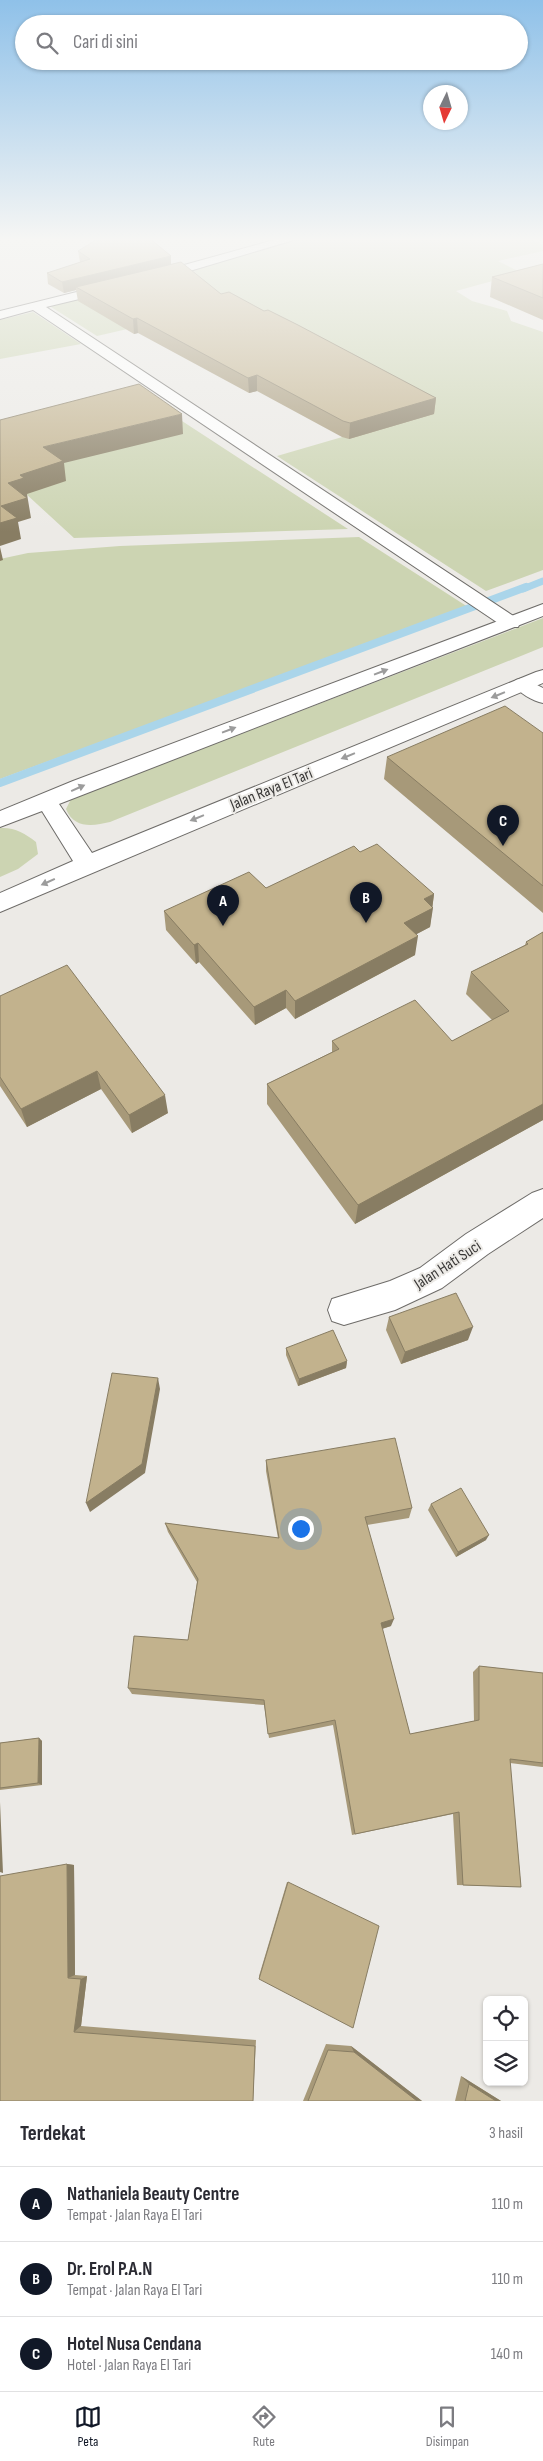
<!DOCTYPE html>
<html lang="id">
<head>
<meta charset="utf-8">
<style>
  body { margin:0; font-family:"Sofia Sans Condensed",sans-serif; background:#f2f2f3; color:#2b2b33 }
  .controls { position:absolute; right:15px; bottom:15px; display:grid; overflow:hidden; border-radius:8px; box-shadow:0 1px 4px #0004 }
  .controls button { width:45px; height:45px; display:grid; place-items:center; padding:0; border:0; border-bottom:1px solid #e1e1e2; background:#fff; color:#2b2b33; font:25px sans-serif }
  .compass { position:absolute; left:423px; top:85px; width:45px; height:45px; border-radius:50%; background:#fff; box-shadow:0 1px 4px #0004; rotate:185deg }
  .you { position:absolute; left:300px; top:1528px; width:18px; height:18px; margin:-12px; border:4px solid #fff; border-radius:50%; background:#1a73e8; box-shadow:0 0 0 8px #1a73e833 }
  .badge { display:grid; place-items:center; width:32px; height:32px; border-radius:50%; background:#111827; color:#fff; font-size:16px; font-weight:700 }
  .pin { position:absolute; translate:-50% -41px; filter:drop-shadow(0 1px 2px #0008) }
  .pin::after { content:''; position:absolute; top:26px; width:18px; height:15px; background:inherit; clip-path:polygon(0 0,100% 0,50% 100%) }
  .list { margin:0; padding:0; list-style:none }
  h2 { display:flex; justify-content:space-between; align-items:center; height:65px; margin:0; padding:0 20px; font-size:21px }
  h2 small { font-size:16px; font-weight:400; color:#7c7c81 }
  .list li { display:grid; grid-template-columns:32px 1fr auto; gap:15px; align-items:center; box-sizing:border-box; height:75px; padding:0 20px; border-top:1px solid #e1e1e2 }
  .list b { display:block; font-size:19px; white-space:nowrap }
  .list p { margin:0; font-size:16px; white-space:nowrap; color:#7c7c81 }
  .list em { font-size:16px; font-style:normal; color:#7c7c81 }
  .icon { flex:none; width:28px; height:28px; fill:none; stroke:currentColor; stroke-width:2; stroke-linecap:round; stroke-linejoin:round }
  .map { position:relative; flex:none; width:543px; height:2101px; overflow:hidden }
  .search { position:absolute; background:#fff; box-shadow:0 1px 4px #0004; left:15px; right:15px; top:15px; height:55px; display:flex; align-items:center; gap:12px; box-sizing:border-box; padding:0 18px; border-radius:28px; color:#7c7c81; font-size:19px }
  .sheet { height:290px; background:#fff }
  nav { display:flex; justify-content:space-around; align-items:center; box-sizing:border-box; height:70px; border-top:1px solid #e1e1e2; background:#fff; font-size:14px; color:#7c7c81 }
  nav a { display:grid; justify-items:center; gap:2px }
  nav .on { color:#111827 }
  .map>svg:first-child { display:block }
  .green { fill:#ccd4b2 }
  .lines { fill:none; stroke-linecap:round; stroke-linejoin:round }
  .stream-far1 { stroke:#aad5ea; stroke-width:7 }
  .stream { stroke:#aad5ea; stroke-width:8 }
  .minor-casing { stroke:#6e6c69; stroke-width:2 }
  .major-casing { stroke:#6e6c69; stroke-width:2 }
  .minor { fill:#fff; fill-rule:evenodd }
  .major { fill:#fff; fill-rule:evenodd }
  .wall { fill:#a79979 }
  .shaded-wall { fill:#887d63 }
  .building { fill:#c2b28d; stroke:#887d63 }
  .oneway { fill:#9c9c9c }
  .labels { text-anchor:middle; stroke-width:4; stroke-linejoin:round; paint-order:stroke }
  .street-label { font-size:16px; fill:#3a3938; stroke:#eceae6 }
</style>
</head>
<body>
<div class="map">
<svg width="543" height="2101" viewBox="0 0 543 2101">
  <rect width="100%" height="100%" fill="#eceae6"/>
  <path class="green" d="M303,237H525L543,245V251L498,261L522,273L456,291L472,301L507,311L511,321L543,332V570L486,591L277,456L435,410L387,383L149,324L97,336L48,305Z
    M33,312L81,344L0,359V320Z
    M182,421L348,529L74,538L0,470Z
    M359,537L468,607L0,779V559L28,553L120,546Z
    M543,618V647L110,822C93,826 74,829 66,809L71,799Z
    M0,828C14,827 25,833 36,842L38,854L18,869L0,877Z"/>
  <g class="lines">
    <path class="stream-far1" d="M523,589L543,581"/>
    <path class="stream" d="M0,783L526,587"/>
    <g class="minor-casing">
      <path id="minor" d="M285,237H304L156,281H148L146,278L148,275Z
        M113,283L119,287L117,290L46,307L518,619L520,623L518,627H504L33,310L0,319V311Z
        M523,678L543,688V703C533,701 519,693 513,684L516,680Z
        M543,1189V1218L488,1254L442,1288L395,1310L344,1325L332,1321L328,1310L332,1299L390,1281L420,1268L466,1234L532,1193Z"/>
    </g>
    <g class="major-casing">
      <path id="major" d="M543,604V616L59,804L92,853L536,672L543,670V683L0,912V893L73,861L42,811L0,827V811L73,781Z"/>
    </g>
    <use href="#minor" class="minor"/>
    <use href="#major" class="major"/>
  </g>
  <path class="wall" d="M78,251L171,264L221,294L264,311L436,398L434,414L349,439L342,437L257,391L249,393L138,333L134,334L78,301L76,290L64,293L48,284L47,273L80,262Z
    M543,264V320L490,297L492,277Z
    M543,733V913L384,779L387,757Z
    M360,852L434,894L430,927L416,934L415,955L295,1019L286,1008L255,1025L199,962L196,964L166,930L164,911L266,888Z
    M543,932V1120L355,1224L267,1104V1084L332,1052V1041H452L492,1020L466,994L471,972L525,945L526,942Z
    M0,996L168,1113L132,1133L101,1089L27,1127L0,1086Z
    M389,1317L468,1340L401,1364L386,1330Z
    M286,1348L347,1361L346,1368L298,1386L286,1355Z
    M266,1460L412,1508L409,1518L367,1525L391,1626L382,1629L410,1734L474,1721L473,1672L479,1666L543,1673V1767H542L510,1763L521,1887L457,1885L453,1814L352,1835L333,1725L269,1738L264,1705L132,1694L128,1688L188,1640L197,1582L168,1532L165,1523L278,1538L266,1471Z
    M431,1504L486,1540L456,1557L428,1510Z
    M39,1738L42,1741V1785L0,1790V1743Z
    M67,1864L74,1865L75,1975L87,1976L81,2026L256,2040L253,2101H0Z
    M287,1882H288L259,1979V1976Z
    M326,2044L351,2046L422,2101H303Z
    M461,2076L501,2101H455Z"/>
  <path class="shaded-wall" d="M171,256V267L76,287V290L64,293L62,282Z
    M137,318L138,333L134,334L133,319Z
    M257,375V391L249,393L248,378Z
    M436,398L434,414L349,439L350,423Z
    M182,414L183,434L64,463L66,481L27,494L31,518L18,522L21,539L0,546V523L1,506L8,483L20,475L43,447Z
    M0,547L3,560L0,561Z
    M434,894L432,909L433,908L430,927L402,942L404,923L424,899Z
    M418,936L415,955L295,1019V1001Z
    M198,943L199,962L196,964L194,945Z
    M286,990V1008L255,1025L254,1007Z
    M97,1071L101,1089L27,1127L21,1109Z
    M165,1095L168,1113L132,1133L129,1115Z
    M543,1104V1120L355,1224L358,1205Z
    M473,1327L468,1340L401,1364L405,1352Z
    M347,1361L346,1368L298,1386L299,1379Z
    M158,1378L160,1389L145,1473L90,1512L86,1503Z
    M489,1535L486,1540L456,1557L458,1552Z
    M394,1619L391,1626L378,1630L381,1623Z
    M39,1738L42,1741V1785L38,1783Z
    M0,1802L3,1873L0,1872Z
    M67,1864L74,1865L75,1975L68,1978Z
    M87,1976L81,2026L74,2032L81,1979Z
    M351,2046L422,2101H417L354,2052Z
    M461,2076L501,2101H496L469,2084Z"/>
  <path class="building" d="M101,237H148L171,256L62,282L47,273L90,259L78,251Z
    M181,262L221,294L229,292L264,311L268,310L298,325L436,398L350,423L343,421L257,375L248,378L137,318L133,319L76,287Z
    M543,264V298L492,277Z
    M139,384L182,414L43,447L63,461L20,475L24,478L8,483L27,498L1,506L17,518L0,523V420Z
    M505,706L543,733V886L387,757Z
    M377,844L434,894L424,899L433,908L404,923L418,936L295,1001L286,990L254,1007L198,943L194,945L164,911L249,872L266,888L354,846L360,852Z
    M543,932V1104L358,1205L267,1084L339,1049L332,1041L415,1000L452,1041L509,1011L471,972L528,944L526,942Z
    M67,965L165,1095L129,1115L97,1071L21,1109L0,1077V996Z
    M456,1293L473,1327L405,1352L389,1317Z
    M333,1330L347,1361L299,1379L286,1348Z
    M112,1373L158,1378L142,1464L86,1503Z
    M395,1438L412,1508L365,1517L394,1619L381,1623L410,1734L479,1720V1666L543,1673V1763L510,1759L521,1887L463,1885L459,1812L355,1834L335,1720L268,1734L264,1700L128,1688L134,1636L188,1640L198,1579L165,1523L279,1538L266,1460Z
    M461,1488L489,1535L458,1552L431,1504Z
    M39,1738L38,1783L0,1788V1743Z
    M67,1864L68,1978L81,1979L74,2032L255,2046L253,2101H0V1876Z
    M288,1882L379,1926L353,2028L259,1979Z
    M328,2050L354,2052L417,2101H308Z
    M469,2084L496,2101H465Z"/>
  <defs><path id="oneway-solid" d="M-6-.8H1V-3.2L6.5 0L1 3.2V.8H-6Z" transform="scale(1.25)"/></defs>
  <g class="oneway">
    <use href="#oneway-solid" transform="translate(381 672) rotate(-21)"/>
    <use href="#oneway-solid" transform="translate(498 695) rotate(158)"/>
    <use href="#oneway-solid" transform="translate(229 730) rotate(-21)"/>
    <use href="#oneway-solid" transform="translate(348 756) rotate(158)"/>
    <use href="#oneway-solid" transform="translate(78 788) rotate(-24)"/>
    <use href="#oneway-solid" transform="translate(197 818) rotate(158)"/>
    <use href="#oneway-solid" transform="translate(48 882) rotate(156)"/>
  </g>
  <linearGradient id="sky" x2="0" y2="1"><stop stop-color="#8fc1e9"/><stop offset="0.45" stop-color="#f6f6f4"/><stop offset="1" stop-color="#f6f6f4" stop-opacity="0"/></linearGradient>
  <rect width="543" height="532" fill="url(#sky)"/>
  <g class="labels">
    <g class="street-label">
      <text transform="translate(271 788) rotate(-22)" y="6">Jalan Raya El Tari</text>
      <text transform="translate(447 1264) rotate(-33)" y="6">Jalan Hati Suci</text>
    </g>
  </g>
</svg>
<div class="controls">
<button><svg class="icon" aria-label="locate" viewBox="0 0 24 24"><circle cx="12" cy="12" r="6"/><path d="M12 2v4M12 18v4M2 12h4M18 12h4"/></svg></button>
<button><svg class="icon" aria-label="layers" viewBox="0 0 24 24"><path d="M12 4l9 5-9 5-9-5zM3 14l9 5 9-5"/></svg></button>
</div>
<svg class="compass" viewBox="-18 -18 36 36"><path d="M0-13l5 13h-10z" fill="#e53935"/><path d="M0 13l5-13h-10z" fill="#7c7c81"/></svg>
<div class="you"></div>
<div class="pin badge" style="left:223px;top:926px">A</div>
<div class="pin badge" style="left:366px;top:923px">B</div>
<div class="pin badge" style="left:503px;top:846px">C</div>
<div class="search"><svg class="icon" aria-label="search" viewBox="0 0 24 24"><circle cx="10" cy="10" r="6"/><path d="M15 15l6 6"/></svg>Cari di sini</div>
</div>
<section class="sheet">
<h2>Terdekat<small>3 hasil</small></h2>
<ul class="list">
<li><span class="badge">A</span><div><b>Nathaniela Beauty Centre</b><p>Tempat · Jalan Raya El Tari</p></div><em>110 m</em></li>
<li><span class="badge">B</span><div><b>Dr. Erol P.A.N</b><p>Tempat · Jalan Raya El Tari</p></div><em>110 m</em></li>
<li><span class="badge">C</span><div><b>Hotel Nusa Cendana</b><p>Hotel · Jalan Raya El Tari</p></div><em>140 m</em></li>
</ul>
</section>
<nav>
<a class="on"><svg class="icon" aria-label="map" viewBox="0 0 24 24"><path d="M3 6l6-2 6 2 6-2v14l-6 2-6-2-6 2zM9 4v14M15 6v14"/></svg>Peta</a>
<a><svg class="icon" aria-label="directions" viewBox="0 0 24 24"><path d="M12 3l9 9-9 9-9-9zM9 14v-3h6M13 9l2 2-2 2"/></svg>Rute</a>
<a><svg class="icon" aria-label="saved" viewBox="0 0 24 24"><path d="M7 4h10v16l-5-4-5 4z"/></svg>Disimpan</a>
</nav>
</body>
</html>
